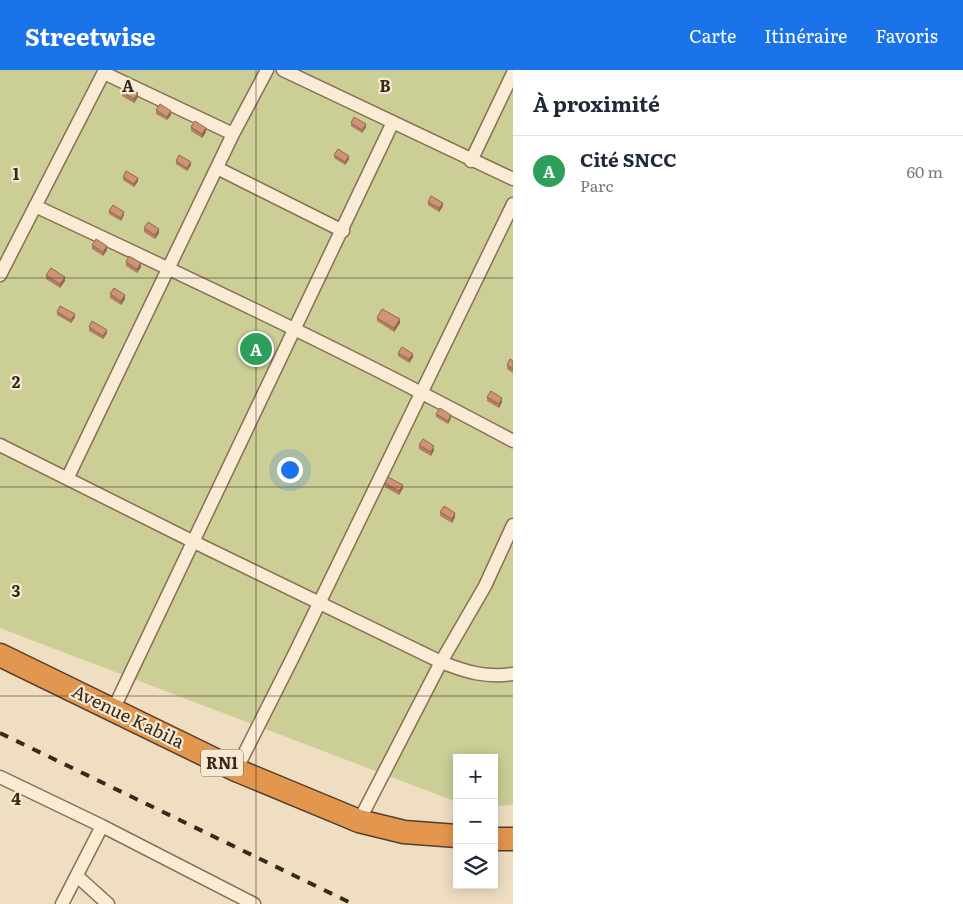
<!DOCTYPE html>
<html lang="fr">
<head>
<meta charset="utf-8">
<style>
  body { margin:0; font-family:Literata,serif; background:#f2f2f3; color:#1f2937 }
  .controls { position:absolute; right:15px; bottom:15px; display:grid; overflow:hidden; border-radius:0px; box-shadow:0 2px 12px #0003 }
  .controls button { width:45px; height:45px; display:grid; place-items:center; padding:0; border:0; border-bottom:1px solid #e0e1e3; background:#fff; color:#1f2937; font:25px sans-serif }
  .you { position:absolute; left:289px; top:399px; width:18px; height:18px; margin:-12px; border:4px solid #fff; border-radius:50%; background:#1a73e8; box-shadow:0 0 0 8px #1a73e833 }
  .badge { display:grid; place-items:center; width:32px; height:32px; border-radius:50%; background:#1a73e8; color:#fff; font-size:16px; font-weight:700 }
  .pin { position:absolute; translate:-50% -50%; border:2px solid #fff; box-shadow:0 1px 5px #0006 }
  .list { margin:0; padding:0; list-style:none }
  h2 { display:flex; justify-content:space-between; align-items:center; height:65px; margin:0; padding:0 20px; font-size:21px }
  h2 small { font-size:16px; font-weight:400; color:#747a83 }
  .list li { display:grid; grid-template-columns:32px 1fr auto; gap:15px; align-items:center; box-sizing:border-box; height:70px; padding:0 20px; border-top:1px solid #e0e1e3 }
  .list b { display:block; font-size:19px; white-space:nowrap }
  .list p { margin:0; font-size:16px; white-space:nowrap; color:#747a83 }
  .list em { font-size:16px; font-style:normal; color:#747a83 }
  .icon { flex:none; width:28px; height:28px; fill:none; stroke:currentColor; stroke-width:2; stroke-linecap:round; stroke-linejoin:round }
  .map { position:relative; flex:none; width:513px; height:834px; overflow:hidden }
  header { display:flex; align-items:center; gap:30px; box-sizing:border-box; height:70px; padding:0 25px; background:#1a73e8; color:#fff }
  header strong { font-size:24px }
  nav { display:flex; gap:28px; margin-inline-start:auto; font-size:18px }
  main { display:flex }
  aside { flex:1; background:#fff }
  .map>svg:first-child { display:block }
  .green { fill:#cbce95 }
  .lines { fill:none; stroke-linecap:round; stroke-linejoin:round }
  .street-casing { stroke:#896e58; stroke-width:15 }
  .highway-casing { stroke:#573d2c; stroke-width:25 }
  .street { stroke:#faecd4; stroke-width:12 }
  .highway { stroke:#e2964e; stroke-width:22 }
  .rail { stroke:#38281d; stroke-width:4; stroke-dasharray:9 9; stroke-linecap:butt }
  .wall { fill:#b27f65 }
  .shaded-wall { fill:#916852 }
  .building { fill:#cf9475; stroke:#916852 }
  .grid { fill:none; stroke:#38281d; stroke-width:1; stroke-opacity:0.55 }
  .labels { text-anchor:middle; stroke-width:4.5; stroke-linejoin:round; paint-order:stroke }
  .shield { fill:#f6e9d1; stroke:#716253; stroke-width:1 }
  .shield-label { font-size:16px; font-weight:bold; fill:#38281d }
  .street-label { font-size:18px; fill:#38281d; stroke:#f6e9d1 }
  .grid-label { font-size:16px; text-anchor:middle; font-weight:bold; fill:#38281d; stroke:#f6e9d1; stroke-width:4.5; stroke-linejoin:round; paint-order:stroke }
</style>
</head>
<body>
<header>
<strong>Streetwise</strong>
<nav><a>Carte</a><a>Itinéraire</a><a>Favoris</a></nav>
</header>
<main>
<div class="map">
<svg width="513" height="834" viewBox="0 0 513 834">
  <rect width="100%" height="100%" fill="#efdec1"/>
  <path class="green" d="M0,0H513V735L494,736V688H457V732L0,558Z"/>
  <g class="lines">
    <g class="street-casing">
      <path id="street" d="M283,0L513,109
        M104,3L233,64
        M471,91L513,3
        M217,98L343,161
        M35,136C196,211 357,287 513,371
        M0,205L105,0
        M0,375L194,472L441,592C466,602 486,608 513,604
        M68,407L233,64L267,0
        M113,640L393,52
        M236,700L294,585L513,134
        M0,707L102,756L254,834
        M359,751L441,592L485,516L513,455
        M77,806L108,834
        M62,834L102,756"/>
    </g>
    <g class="highway-casing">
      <path id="highway" d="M0,585L236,700L359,751L404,762L457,766
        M494,769H513"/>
    </g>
    <use href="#street" class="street"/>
    <use href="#highway" class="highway"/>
    <path class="rail" d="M0,663L353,834"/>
  </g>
  <path class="wall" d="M122,22L138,27L134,33L122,26Z
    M156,40L171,45L167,50L156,44Z
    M351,53L366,57L362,63L351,56Z
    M191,57L206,62L202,68L191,61Z
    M334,85L349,89L345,95L334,88Z
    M176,91L191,95L187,101L176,94Z
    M123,107L138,111L134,117L123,110Z
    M428,132L443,136L439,142L428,135Z
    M109,141L124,145L121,151L109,144Z
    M144,158L159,163L155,169L144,162Z
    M92,175L107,180L103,186L92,179Z
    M126,192L141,197L137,203L126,196Z
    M46,205L65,211L60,218L46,209Z
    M110,224L125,229L121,235L110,228Z
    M57,242L75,247L71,253L57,245Z
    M377,248L400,253L394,262L377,251Z
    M89,257L107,263L103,269L89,261Z
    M398,283L413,287L409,293L398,286Z
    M513,291V303L507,299V295Z
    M487,327L502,332L499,338L487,331Z
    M436,344L451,348L448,354L436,347Z
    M419,375L434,380L431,386L419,379Z
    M385,413L403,418L399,425L385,417Z
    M440,442L455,447L452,453L440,446Z"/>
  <path class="shaded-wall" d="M138,23V27L134,33V29Z
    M171,41V45L167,50V47Z
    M366,54V57L362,63V60Z
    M206,58V62L202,68V64Z
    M349,86V89L345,95V92Z
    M191,92V95L187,101V98Z
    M138,108V111L134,117V114Z
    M443,133V136L439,142V138Z
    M124,142V145L121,151V148Z
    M159,159V163L155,169V165Z
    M107,176V180L103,186V182Z
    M141,193V197L137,203V199Z
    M65,207V211L60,218V214Z
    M125,225V229L121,235V231Z
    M75,244V247L71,253V250Z
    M400,249V253L394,262V258Z
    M107,260V263L103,269V266Z
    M413,284V287L409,293V289Z
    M502,328V332L499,338V334Z
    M451,345V348L448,354V351Z
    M434,376V380L431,386V382Z
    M403,415V418L399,425V421Z
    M455,443V447L452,453V449Z"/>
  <path class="building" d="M126,16L138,23L134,29L122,22Z
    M160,34L171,41L167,47L156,40Z
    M354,47L366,54L362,60L351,53Z
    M195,51L206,58L202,64L191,57Z
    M338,79L349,86L345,92L334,85Z
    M179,85L191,92L187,98L176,91Z
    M126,101L138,108L134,114L123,107Z
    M431,126L443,133L439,138L428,132Z
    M113,135L124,142L121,148L109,141Z
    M148,152L159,159L155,165L144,158Z
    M96,169L107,176L103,182L92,175Z
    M129,186L141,193L137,199L126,192Z
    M51,198L65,207L60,214L46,205Z
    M114,218L125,225L121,231L110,224Z
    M60,236L75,244L71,250L57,242Z
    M382,239L400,249L394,258L377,248Z
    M92,251L107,260L103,266L89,257Z
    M402,277L413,284L409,289L398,283Z
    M510,289L513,291V299L507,295Z
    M491,321L502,328L499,334L487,327Z
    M440,338L451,345L448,351L436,344Z
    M423,369L434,376L431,382L419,375Z
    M388,407L403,415L399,421L385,413Z
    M444,436L455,443L452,449L440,442Z"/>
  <path class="grid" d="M256,0V834M0,208H513M0,417H513M0,626H513"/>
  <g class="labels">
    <rect class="shield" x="201" y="679.5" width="42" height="27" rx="4"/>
    <g class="shield-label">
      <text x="222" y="699">RN1</text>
    </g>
    <g class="street-label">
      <text transform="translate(128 647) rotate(26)" y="6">Avenue Kabila</text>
    </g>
  </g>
  <g class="grid-label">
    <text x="128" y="22">A</text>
    <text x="385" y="22">B</text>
    <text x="16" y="110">1</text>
    <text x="16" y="318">2</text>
    <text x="16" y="527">3</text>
    <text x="16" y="735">4</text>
  </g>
</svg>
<div class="controls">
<button>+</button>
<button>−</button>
<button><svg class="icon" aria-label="layers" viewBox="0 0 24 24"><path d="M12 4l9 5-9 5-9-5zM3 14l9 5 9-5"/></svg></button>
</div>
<div class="you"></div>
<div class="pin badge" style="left:256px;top:279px;background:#2e9e5b">A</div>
</div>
<aside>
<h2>À proximité<small></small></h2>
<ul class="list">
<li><span class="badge" style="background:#2e9e5b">A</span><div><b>Cité SNCC</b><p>Parc</p></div><em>60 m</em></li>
</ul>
</aside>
</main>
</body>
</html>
